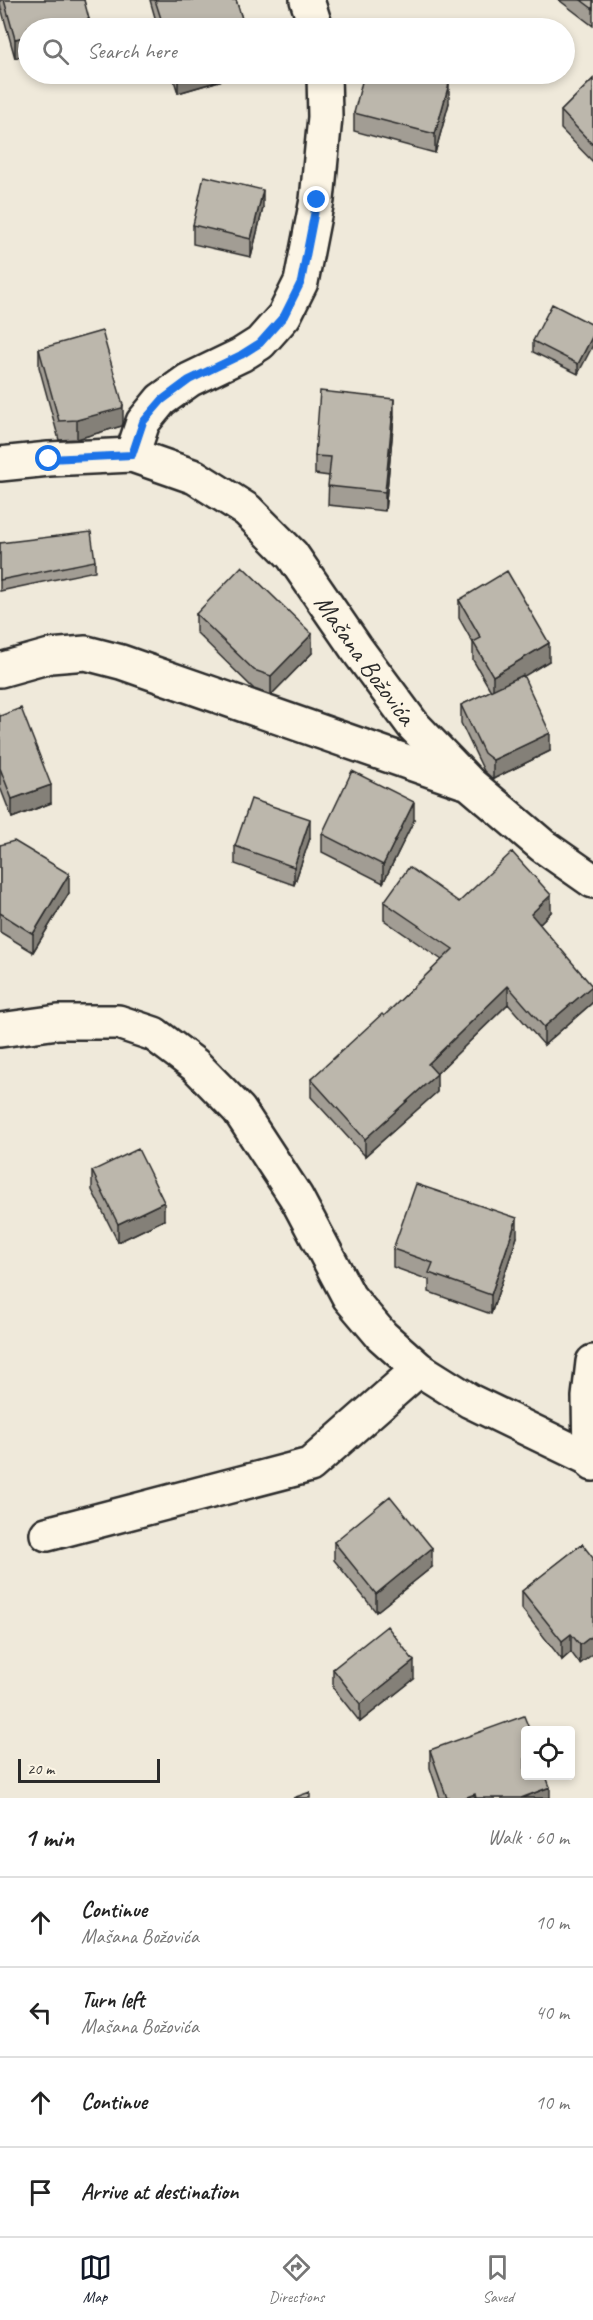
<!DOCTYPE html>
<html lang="en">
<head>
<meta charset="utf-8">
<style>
  body { margin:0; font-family:Caveat,sans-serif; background:#f2f2f2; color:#222 }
  .controls { position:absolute; right:18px; bottom:18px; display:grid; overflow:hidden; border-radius:6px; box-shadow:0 3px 9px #0003 }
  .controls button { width:54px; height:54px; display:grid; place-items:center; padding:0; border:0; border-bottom:2px solid #e0e0e0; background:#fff; color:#222; font:30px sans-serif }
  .scale { position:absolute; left:18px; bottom:15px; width:142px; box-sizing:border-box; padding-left:6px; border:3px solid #2b2b2b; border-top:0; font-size:16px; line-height:21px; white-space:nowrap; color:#2b2b2b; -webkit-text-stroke:4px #fcf5e5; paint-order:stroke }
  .stop { position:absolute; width:18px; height:18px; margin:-14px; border:4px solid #1a73e8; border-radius:50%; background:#fff }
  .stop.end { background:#1a73e8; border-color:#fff; box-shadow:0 2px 6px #0008 }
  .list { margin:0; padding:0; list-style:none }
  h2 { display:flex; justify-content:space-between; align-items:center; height:78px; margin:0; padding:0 24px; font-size:26px }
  h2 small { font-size:20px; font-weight:400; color:#767676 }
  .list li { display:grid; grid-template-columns:39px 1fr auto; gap:18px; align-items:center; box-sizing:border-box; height:90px; padding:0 24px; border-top:2px solid #e0e0e0 }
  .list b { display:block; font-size:22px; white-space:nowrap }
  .list p { margin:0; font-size:20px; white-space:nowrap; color:#767676 }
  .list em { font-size:20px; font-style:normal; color:#767676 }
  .icon { flex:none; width:33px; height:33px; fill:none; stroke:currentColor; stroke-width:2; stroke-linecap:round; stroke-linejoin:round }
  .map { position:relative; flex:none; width:593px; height:1798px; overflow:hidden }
  .search { position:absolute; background:#fff; box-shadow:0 3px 9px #0003; left:18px; right:18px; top:18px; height:66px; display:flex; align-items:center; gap:15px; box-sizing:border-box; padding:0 21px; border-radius:33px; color:#767676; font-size:22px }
  .sheet { height:438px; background:#fff }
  nav { display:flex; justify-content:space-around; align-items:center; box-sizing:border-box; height:84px; border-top:2px solid #e0e0e0; background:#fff; font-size:16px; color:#767676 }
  nav a { display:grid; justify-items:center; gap:3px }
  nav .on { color:#111827 }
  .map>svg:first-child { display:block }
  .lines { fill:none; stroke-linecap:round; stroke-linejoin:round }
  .street-casing { stroke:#2b2b2b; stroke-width:38 }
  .street { stroke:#fcf5e5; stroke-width:33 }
  .wall { fill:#a29d94; stroke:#2b2b2b; stroke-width:1.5 }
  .shaded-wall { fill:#848078; stroke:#2b2b2b; stroke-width:1.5 }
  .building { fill:#bcb7ac; stroke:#2b2b2b; stroke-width:1.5 }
  .route { stroke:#1a73e8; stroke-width:8 }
  .labels { text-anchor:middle; stroke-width:4.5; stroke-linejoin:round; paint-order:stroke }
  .street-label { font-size:26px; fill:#2b2b2b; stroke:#fcf5e5 }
</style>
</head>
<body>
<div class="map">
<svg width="593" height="1798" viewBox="0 0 593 1798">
  <rect width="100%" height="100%" fill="#efe9da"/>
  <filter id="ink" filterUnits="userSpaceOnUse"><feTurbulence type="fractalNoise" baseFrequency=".0167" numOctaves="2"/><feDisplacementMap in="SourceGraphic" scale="12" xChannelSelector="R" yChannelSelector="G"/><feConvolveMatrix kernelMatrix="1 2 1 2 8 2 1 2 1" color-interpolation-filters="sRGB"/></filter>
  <g filter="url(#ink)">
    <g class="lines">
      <g class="street-casing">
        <g id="street">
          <path d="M307,0L316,28"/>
          <path d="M132,455L143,422L161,400L189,380L241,355L260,343L284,316L301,282L317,200L325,117L324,74"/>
          <path id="s1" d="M0,464L49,459L132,455L195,477L247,510L292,555L356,648L413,725L469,783L543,846L593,881"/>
          <path d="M0,670L50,656L86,653L121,662L462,781"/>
          <path d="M0,1030L58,1022H118L154,1034L195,1065L239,1110L296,1197L349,1297L382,1336L419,1369L470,1401L590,1459"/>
          <path d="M593,1362L589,1397L590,1459L593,1464"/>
          <path d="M47,1534L310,1465L419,1369"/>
        </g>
      </g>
      <use href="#street" class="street"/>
    </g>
    <path class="wall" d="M0,0H84L89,28L15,58L0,4Z
      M150,0H236L245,28H158Z
      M559,0H593V26Z
      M172,74H243L178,93Z
      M593,79V162L561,129V111Z
      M449,103L435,153L354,131V113Z
      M263,208L251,257L193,244V225Z
      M593,325L578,374L533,352V341Z
      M39,349L123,423L122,426L77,439L59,440L39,367Z
      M394,417L385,511L328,505L329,476L315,474V456Z
      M0,543L95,561V571L0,591Z
      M459,600L549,661L523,676L550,751L493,779L484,771L461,723V705L491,691L473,660V643L459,618Z
      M196,614L312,653L271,695L254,689L196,632Z
      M0,716L51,803L12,818L0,787Z
      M414,820L383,883L322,852V834Z
      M310,838L294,885L235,864V846Z
      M0,845L69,893L33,952L0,932Z
      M384,902H459L551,912L539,924L592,1003L544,1045L508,1004L436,1074L437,1092L365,1156L311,1097V1079L384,1016L442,960L384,920Z
      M92,1171L164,1220L118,1242L92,1190Z
      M517,1237L491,1314L429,1292V1280L393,1267V1249Z
      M334,1542L432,1567L376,1612L334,1560Z
      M582,1544L580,1664L571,1652L562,1660L522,1609V1591Z
      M333,1669L414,1679L360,1722L333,1688Z
      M430,1750L550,1798H440L430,1768Z"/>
    <path class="shaded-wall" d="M89,19V28H55Z
      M28,36V54L15,58V39Z
      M182,74H243L178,93V75Z
      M449,84V103L435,153V134Z
      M263,190V208L251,257V239Z
      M593,335V345L578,374V364Z
      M394,399V417L385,511V492Z
      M123,405V423L122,426L77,439V420Z
      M312,634V653L271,695V676Z
      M549,643V661L493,695V676Z
      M550,733V751L493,779V760Z
      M51,785V803L12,818V799Z
      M414,802V820L383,883V865Z
      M310,819V838L294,885V867Z
      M69,874V893L33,952V934Z
      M551,895V912L531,932V914Z
      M508,986V1004L428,1082V1064Z
      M592,986V1003L544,1045V1027Z
      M437,1074V1092L365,1156V1139Z
      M164,1202V1220L118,1242V1224Z
      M517,1218V1237L491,1314V1295Z
      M432,1548V1567L376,1612V1594Z
      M571,1634V1652L562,1660V1641Z
      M593,1635V1654L580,1664V1645Z
      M414,1661V1679L360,1722V1704Z
      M550,1787V1798H521Z
      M475,1794V1798H464Z"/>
    <path class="building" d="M4,0H84L89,19L55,28H28V36L15,39Z
      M155,0H236L245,28H164Z
      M581,0H593V9Z
      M364,74H409L449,84L435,134L354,113Z
      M593,79V145L561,111Z
      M204,176L263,190L251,239L193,225Z
      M552,304L593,325V335L578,364L533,341Z
      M102,331L123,405L122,408L77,420L59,421L39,349Z
      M320,391L394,399L385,492L328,486L331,457L315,456Z
      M91,532L95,561L0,580V543Z
      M242,566L312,634L271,676L254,670L196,614Z
      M507,571L549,643L493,676L473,642L481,638L459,600Z
      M523,675L550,733L493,760L484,753L461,705Z
      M21,708L51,785L12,799L0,768V716Z
      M352,771L414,802L383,865L322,834Z
      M251,799L310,819L294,867L235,846Z
      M14,841L69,874L33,934L0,913V845Z
      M512,852L551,895L531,914L592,986L544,1027L508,986L428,1064L437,1074L365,1139L311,1079L382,1014L384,1016L453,949L384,902L409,867L459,902Z
      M138,1149L164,1202L118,1224L92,1171Z
      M416,1184L517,1218L491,1295L429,1273L433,1263L393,1249Z
      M390,1496L432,1548L376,1594L334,1542Z
      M582,1544L593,1558V1635L580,1645L571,1634L562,1641L522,1591Z
      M387,1626L414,1661L360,1704L333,1669Z
      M524,1716L530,1731H525V1776H546L550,1787L521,1798H476L475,1794L464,1798H447L430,1750Z
      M310,1792V1798H293Z"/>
  </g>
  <g class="lines" filter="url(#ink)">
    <path class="route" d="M49,459L132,455L143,422L162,400L189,380L241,355L260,343L284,316L301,282L317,200"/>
  </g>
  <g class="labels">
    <g class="street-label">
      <text dy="9" stroke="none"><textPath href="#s1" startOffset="452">Mašana Božovića</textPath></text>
    </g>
  </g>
</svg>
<div class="controls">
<button><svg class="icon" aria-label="locate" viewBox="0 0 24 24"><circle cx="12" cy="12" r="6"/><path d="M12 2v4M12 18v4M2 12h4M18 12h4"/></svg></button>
</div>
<div class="scale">20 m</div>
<div class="stop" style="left:49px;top:459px"></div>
<div class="stop end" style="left:317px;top:200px"></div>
<div class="search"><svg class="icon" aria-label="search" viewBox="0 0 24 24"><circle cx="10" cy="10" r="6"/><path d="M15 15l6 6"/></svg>Search here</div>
</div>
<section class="sheet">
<h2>1 min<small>Walk · 60 m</small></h2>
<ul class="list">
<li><svg class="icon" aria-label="ahead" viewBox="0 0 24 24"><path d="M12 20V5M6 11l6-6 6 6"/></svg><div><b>Continue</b><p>Mašana Božovića</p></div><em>10 m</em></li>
<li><svg class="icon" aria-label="left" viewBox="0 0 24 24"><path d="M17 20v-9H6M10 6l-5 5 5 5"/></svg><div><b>Turn left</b><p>Mašana Božovića</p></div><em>40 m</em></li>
<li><svg class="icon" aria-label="ahead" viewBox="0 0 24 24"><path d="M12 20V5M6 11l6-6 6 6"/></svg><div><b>Continue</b></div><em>10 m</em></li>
<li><svg class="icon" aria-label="arrive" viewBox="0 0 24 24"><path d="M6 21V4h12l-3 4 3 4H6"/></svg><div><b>Arrive at destination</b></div></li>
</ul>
</section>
<nav>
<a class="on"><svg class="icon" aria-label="map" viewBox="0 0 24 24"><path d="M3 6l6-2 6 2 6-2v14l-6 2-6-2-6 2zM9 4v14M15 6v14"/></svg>Map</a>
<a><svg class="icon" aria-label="directions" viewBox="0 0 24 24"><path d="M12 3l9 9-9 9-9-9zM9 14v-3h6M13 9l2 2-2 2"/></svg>Directions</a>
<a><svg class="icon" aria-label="saved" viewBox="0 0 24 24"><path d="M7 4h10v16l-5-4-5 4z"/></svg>Saved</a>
</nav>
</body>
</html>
